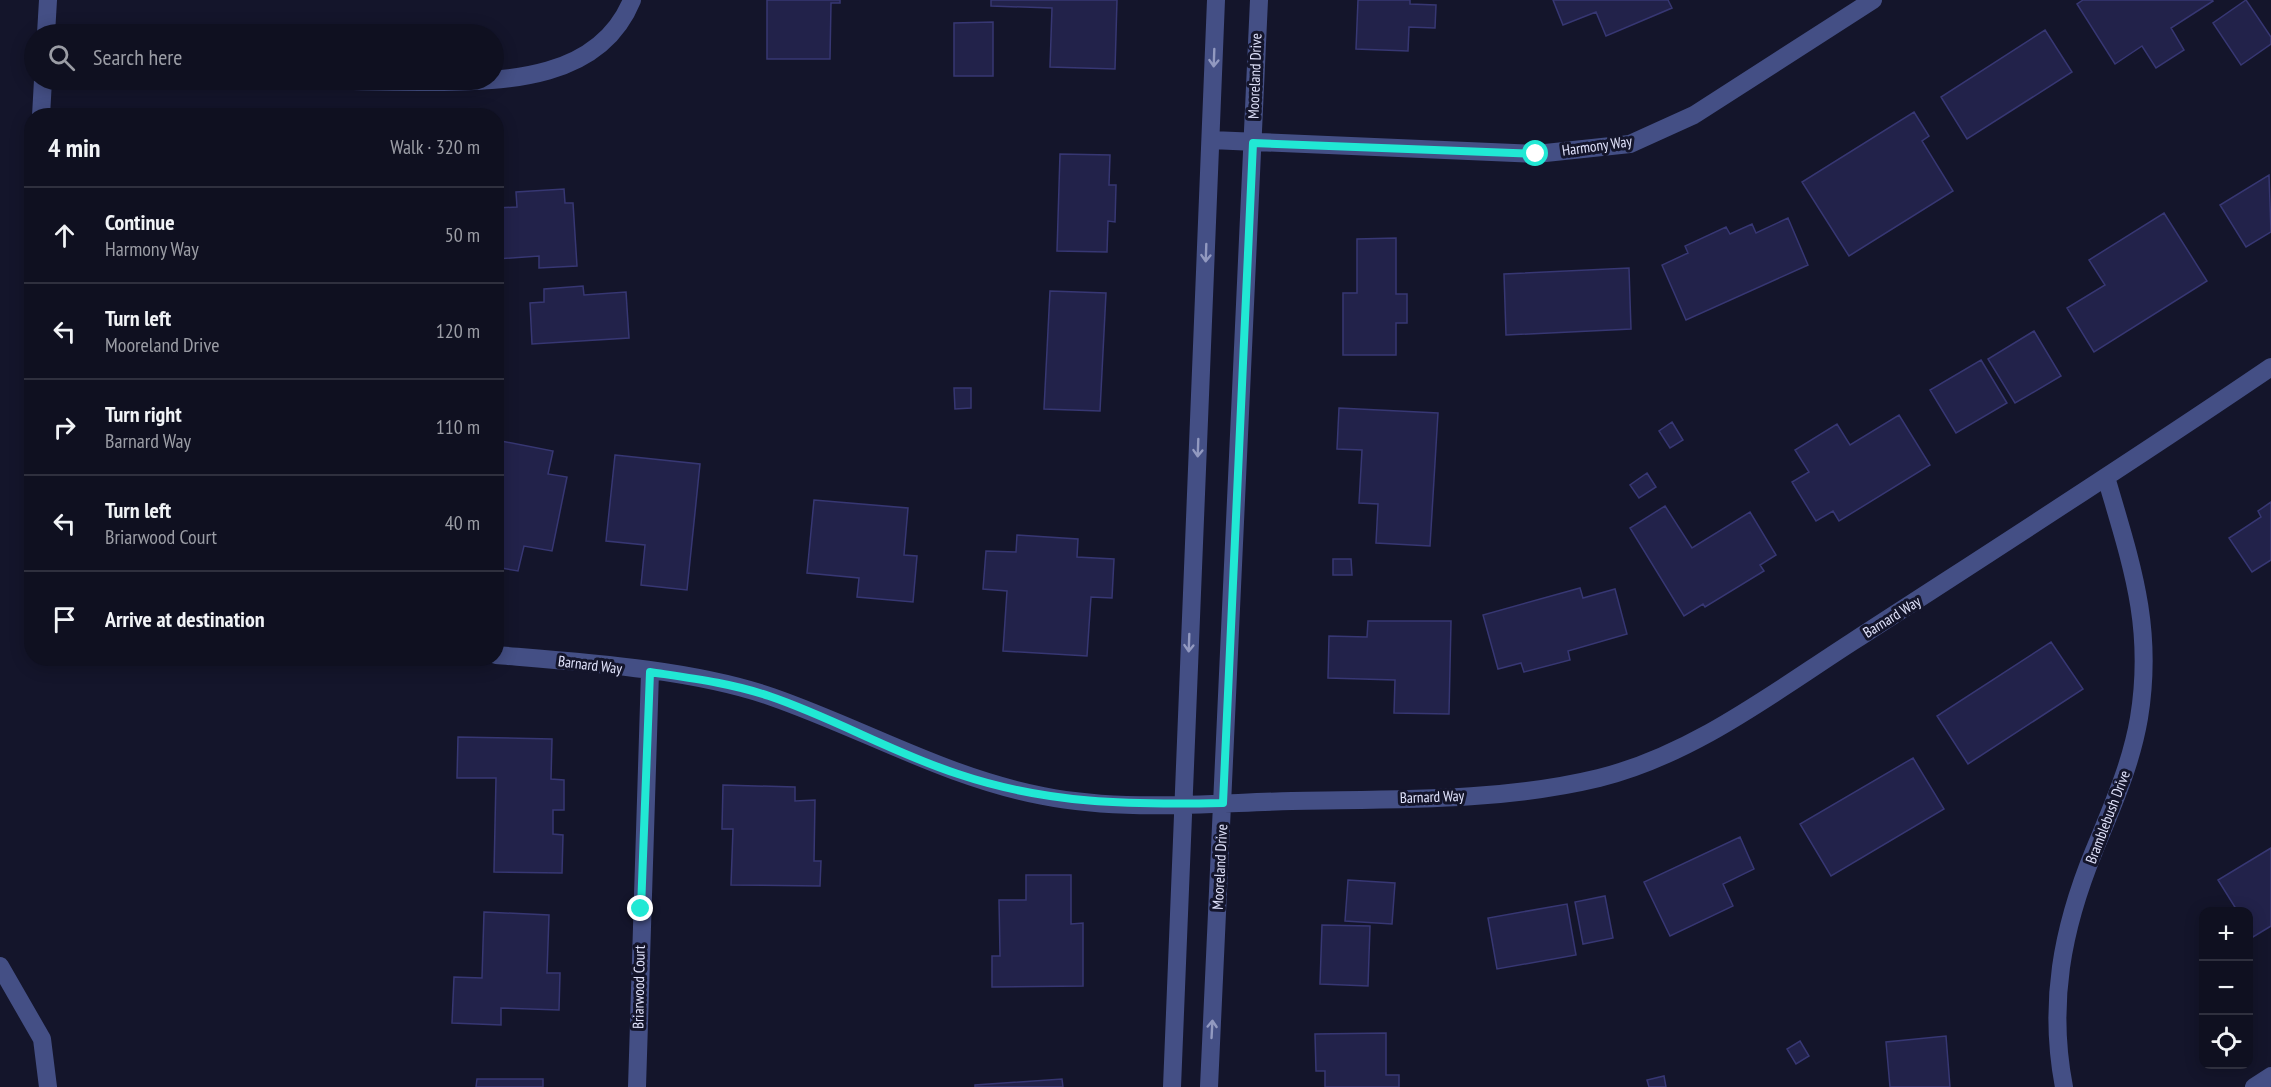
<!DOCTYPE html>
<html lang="en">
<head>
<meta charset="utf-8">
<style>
  body { margin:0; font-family:"PT Sans Narrow",sans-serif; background:#1d1e2d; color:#f1f3f6 }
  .controls { position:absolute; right:18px; bottom:18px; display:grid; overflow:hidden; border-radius:12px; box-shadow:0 3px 15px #0003 }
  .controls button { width:54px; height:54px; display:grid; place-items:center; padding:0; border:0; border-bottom:2px solid #2f303e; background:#0f1020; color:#f1f3f6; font:30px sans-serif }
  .stop { position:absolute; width:18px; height:18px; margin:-14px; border:4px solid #21e8d4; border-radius:50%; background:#fff }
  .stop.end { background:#21e8d4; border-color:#fff; box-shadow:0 2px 6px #0008 }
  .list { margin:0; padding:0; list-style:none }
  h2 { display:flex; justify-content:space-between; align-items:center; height:78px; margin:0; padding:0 24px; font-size:26px }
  h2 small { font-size:20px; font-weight:400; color:#9b9da5 }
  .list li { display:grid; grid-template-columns:39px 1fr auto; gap:18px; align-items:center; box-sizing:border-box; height:96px; padding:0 24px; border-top:2px solid #2f303e }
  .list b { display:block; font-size:22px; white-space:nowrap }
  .list p { margin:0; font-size:20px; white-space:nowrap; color:#9b9da5 }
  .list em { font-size:20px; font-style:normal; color:#9b9da5 }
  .icon { flex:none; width:33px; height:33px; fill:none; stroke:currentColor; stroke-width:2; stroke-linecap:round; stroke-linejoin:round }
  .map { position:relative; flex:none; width:2271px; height:1087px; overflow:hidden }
  .search { position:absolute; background:#0f1020; box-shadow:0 3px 15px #0003; left:24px; top:24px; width:480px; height:66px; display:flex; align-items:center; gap:15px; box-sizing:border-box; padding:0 21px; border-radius:33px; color:#9b9da5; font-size:22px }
  .panel { position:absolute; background:#0f1020; box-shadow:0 3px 15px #0003; left:24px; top:108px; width:480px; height:558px; border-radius:24px }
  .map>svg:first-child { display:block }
  .building { fill:#22224a; stroke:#373773; stroke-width:1.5 }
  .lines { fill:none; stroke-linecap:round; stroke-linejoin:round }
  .minor { stroke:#444f85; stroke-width:18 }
  .oneway { stroke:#9299c0 }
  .route { stroke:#21e8d4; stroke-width:8 }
  .labels { text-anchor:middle; stroke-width:6; stroke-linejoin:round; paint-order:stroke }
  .street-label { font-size:15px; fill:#e1e3fc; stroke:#14152b }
</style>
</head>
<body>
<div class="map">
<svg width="2271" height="1087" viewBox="0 0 2271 1087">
  <rect width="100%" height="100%" fill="#14152b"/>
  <path class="building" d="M767,0H840V3H831L830,59H767Z
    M991,0H1117L1115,69L1050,67L1052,8L991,6Z
    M1358,0H1410V4L1436,5L1435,28L1409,27L1408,51L1356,49Z
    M1553,0H1668L1672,8L1606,36L1596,12L1563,25Z
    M2083,0H2212L2213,1L2171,28L2184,50L2156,68L2142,46L2115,64L2077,4Z
    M2246,0L2271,37V44L2241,65L2213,23Z
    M993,22V76H954V23Z
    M2045,30L2072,72L1967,139L1941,97Z
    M1914,112L1929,136L1922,141L1953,191L1849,256L1802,182Z
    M1060,154L1110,155L1109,185H1116L1115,222L1108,221L1107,252L1057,251Z
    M2269,175L2271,232L2246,247L2220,205Z
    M564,189L565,203H573L577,266L539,268V256L496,259V208L517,207L516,192Z
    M2164,213L2207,281L2094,352L2067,308L2105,285L2089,260Z
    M1788,218L1808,265L1686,320L1662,265L1688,253L1685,246L1726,227L1730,234L1752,224L1756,233Z
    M1396,238V294H1407V323H1396V355H1343V293H1357V239Z
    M1629,268L1631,329L1506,335L1504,274Z
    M583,286L584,295L626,292L629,338L532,344L530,303L544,302V289Z
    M1050,291L1106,293L1100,411L1044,409Z
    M2034,331L2061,376L2015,403L1988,359Z
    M1981,360L2007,403L1956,433L1930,390Z
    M954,388H971V408L955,409Z
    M1339,408L1438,413L1430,546L1376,543L1378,504L1359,503L1362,450L1337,449Z
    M1899,415L1930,465L1839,521L1833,511L1816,521L1792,482L1809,472L1795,450L1837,424L1850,445Z
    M1672,422L1683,440L1670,448L1659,431Z
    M496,440L553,451L548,474L567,477L552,551L524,546L518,571L496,567Z
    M615,455L700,464L687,590L641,585L645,545L606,541Z
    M1647,473L1656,487L1639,498L1630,485Z
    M814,500L908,508L904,555L917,556L913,602L857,597L859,578L807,573Z
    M2271,502V560L2252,572L2229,538L2261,517L2258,511Z
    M1665,506L1692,548L1750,512L1776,555L1760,565L1764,571L1705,607L1703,604L1684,616L1630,528Z
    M1017,535L1078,539L1077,557L1114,559L1112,598L1091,597L1087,656L1003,651L1007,591L983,589L986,551L1016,552Z
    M1333,559H1351L1352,575H1333Z
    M1580,588L1583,598L1615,589L1627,634L1568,651L1570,660L1524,672L1521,663L1498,669L1483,615Z
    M1368,621H1451L1449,714L1394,713L1395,680L1328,678L1329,636L1367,637Z
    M2051,642L2083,689L1968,764L1937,716Z
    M458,737L552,739L551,779L564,780V810H553V834L563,835L562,873L494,872L496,778H457Z
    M1913,758L1944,809L1831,876L1800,824Z
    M723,785L795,787V801L815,800L814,861H821L820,886L731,885L733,829H722Z
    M1740,837L1754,869L1723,884L1733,906L1670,936L1644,882Z
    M2271,848V926L2253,937L2248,929V912H2238L2218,880Z
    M1026,875H1071V924L1083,923V986L992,987V956H1000L999,900H1026Z
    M1348,880L1395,883L1392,924L1345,921Z
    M1605,896L1613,938L1583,944L1575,902Z
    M1567,904L1576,955L1497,969L1488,918Z
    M484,912L549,915L547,973H560L559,1010L501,1008V1025L452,1023L454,977L482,978Z
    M1322,925L1370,926L1368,986L1320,984Z
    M1386,1033V1075H1399V1087H1325V1071H1316L1315,1034Z
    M1946,1036L1950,1087H1890L1886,1042Z
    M1800,1041L1809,1056L1796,1064L1787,1049Z
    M1664,1076L1666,1087H1649L1647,1080Z
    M477,1079H543V1087H476Z
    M1062,1079L1063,1087H975V1085Z"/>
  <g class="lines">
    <path class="minor" d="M46,34L48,0
      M303,80C346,81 388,82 431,82C504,81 599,81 632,0
      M41,116L43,80
      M1211,140L1536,154L1630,144L1694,115L1873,0
      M496,655C581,662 692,669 772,697C864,729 945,777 1043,796C1124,812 1210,803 1292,801C1394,799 1500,802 1599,778C1692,755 1773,693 1852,642C1992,551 2133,461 2271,367
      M0,966L42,1039L48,1087
      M637,1087L650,672
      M1172,1087L1216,0
      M1209,1087L1259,0
      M2064,1087C2048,1004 2062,929 2094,851C2112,807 2131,765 2139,718C2154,626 2131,563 2106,477
      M2254,1087L2271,1076"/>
  </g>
  <defs><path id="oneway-shaft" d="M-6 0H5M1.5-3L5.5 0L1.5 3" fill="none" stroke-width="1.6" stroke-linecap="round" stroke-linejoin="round" transform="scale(1.5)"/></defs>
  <g class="oneway">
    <use href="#oneway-shaft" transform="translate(1214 58) rotate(92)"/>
    <use href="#oneway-shaft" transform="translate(1206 253) rotate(92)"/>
    <use href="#oneway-shaft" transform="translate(1198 448) rotate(92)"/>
    <use href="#oneway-shaft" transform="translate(1189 643) rotate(92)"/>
    <use href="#oneway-shaft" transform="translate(1212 1029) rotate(-87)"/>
  </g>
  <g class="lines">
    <path class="route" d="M641,909L650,672C690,678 731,683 769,696C834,718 893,753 958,774C1047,804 1130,805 1223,803L1253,143L1536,154"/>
  </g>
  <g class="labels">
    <g class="street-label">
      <text transform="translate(1255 76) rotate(-88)" y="5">Mooreland Drive</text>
      <text transform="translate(1597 146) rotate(-8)" y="5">Harmony Way</text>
      <text transform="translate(1892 617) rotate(-32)" y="5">Barnard Way</text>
      <text transform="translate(590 665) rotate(7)" y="5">Barnard Way</text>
      <text transform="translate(1432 797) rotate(-2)" y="5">Barnard Way</text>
      <text transform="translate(2108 817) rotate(-69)" y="5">Bramblebush Drive</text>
      <text transform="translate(1220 867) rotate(-87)" y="5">Mooreland Drive</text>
      <text transform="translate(639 987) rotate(-89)" y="5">Briarwood Court</text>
    </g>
  </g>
</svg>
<div class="controls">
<button>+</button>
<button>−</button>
<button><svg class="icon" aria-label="locate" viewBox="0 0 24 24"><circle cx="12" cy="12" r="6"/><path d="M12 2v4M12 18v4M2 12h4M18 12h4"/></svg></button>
</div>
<div class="stop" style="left:1536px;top:154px"></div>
<div class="stop end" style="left:641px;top:909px"></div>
<div class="search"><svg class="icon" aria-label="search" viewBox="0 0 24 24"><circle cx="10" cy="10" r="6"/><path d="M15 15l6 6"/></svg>Search here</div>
<section class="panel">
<h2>4 min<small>Walk · 320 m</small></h2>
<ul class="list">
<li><svg class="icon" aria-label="ahead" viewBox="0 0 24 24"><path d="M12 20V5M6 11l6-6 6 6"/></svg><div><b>Continue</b><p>Harmony Way</p></div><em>50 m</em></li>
<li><svg class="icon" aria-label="left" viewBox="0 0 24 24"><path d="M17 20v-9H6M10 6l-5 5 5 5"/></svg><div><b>Turn left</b><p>Mooreland Drive</p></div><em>120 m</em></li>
<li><svg class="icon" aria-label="right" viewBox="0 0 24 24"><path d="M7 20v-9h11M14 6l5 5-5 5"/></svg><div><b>Turn right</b><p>Barnard Way</p></div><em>110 m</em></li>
<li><svg class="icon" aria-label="left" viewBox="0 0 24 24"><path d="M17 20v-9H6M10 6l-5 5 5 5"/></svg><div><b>Turn left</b><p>Briarwood Court</p></div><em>40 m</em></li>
<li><svg class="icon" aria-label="arrive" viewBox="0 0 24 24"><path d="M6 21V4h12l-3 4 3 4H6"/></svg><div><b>Arrive at destination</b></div></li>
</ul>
</section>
</div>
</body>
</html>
